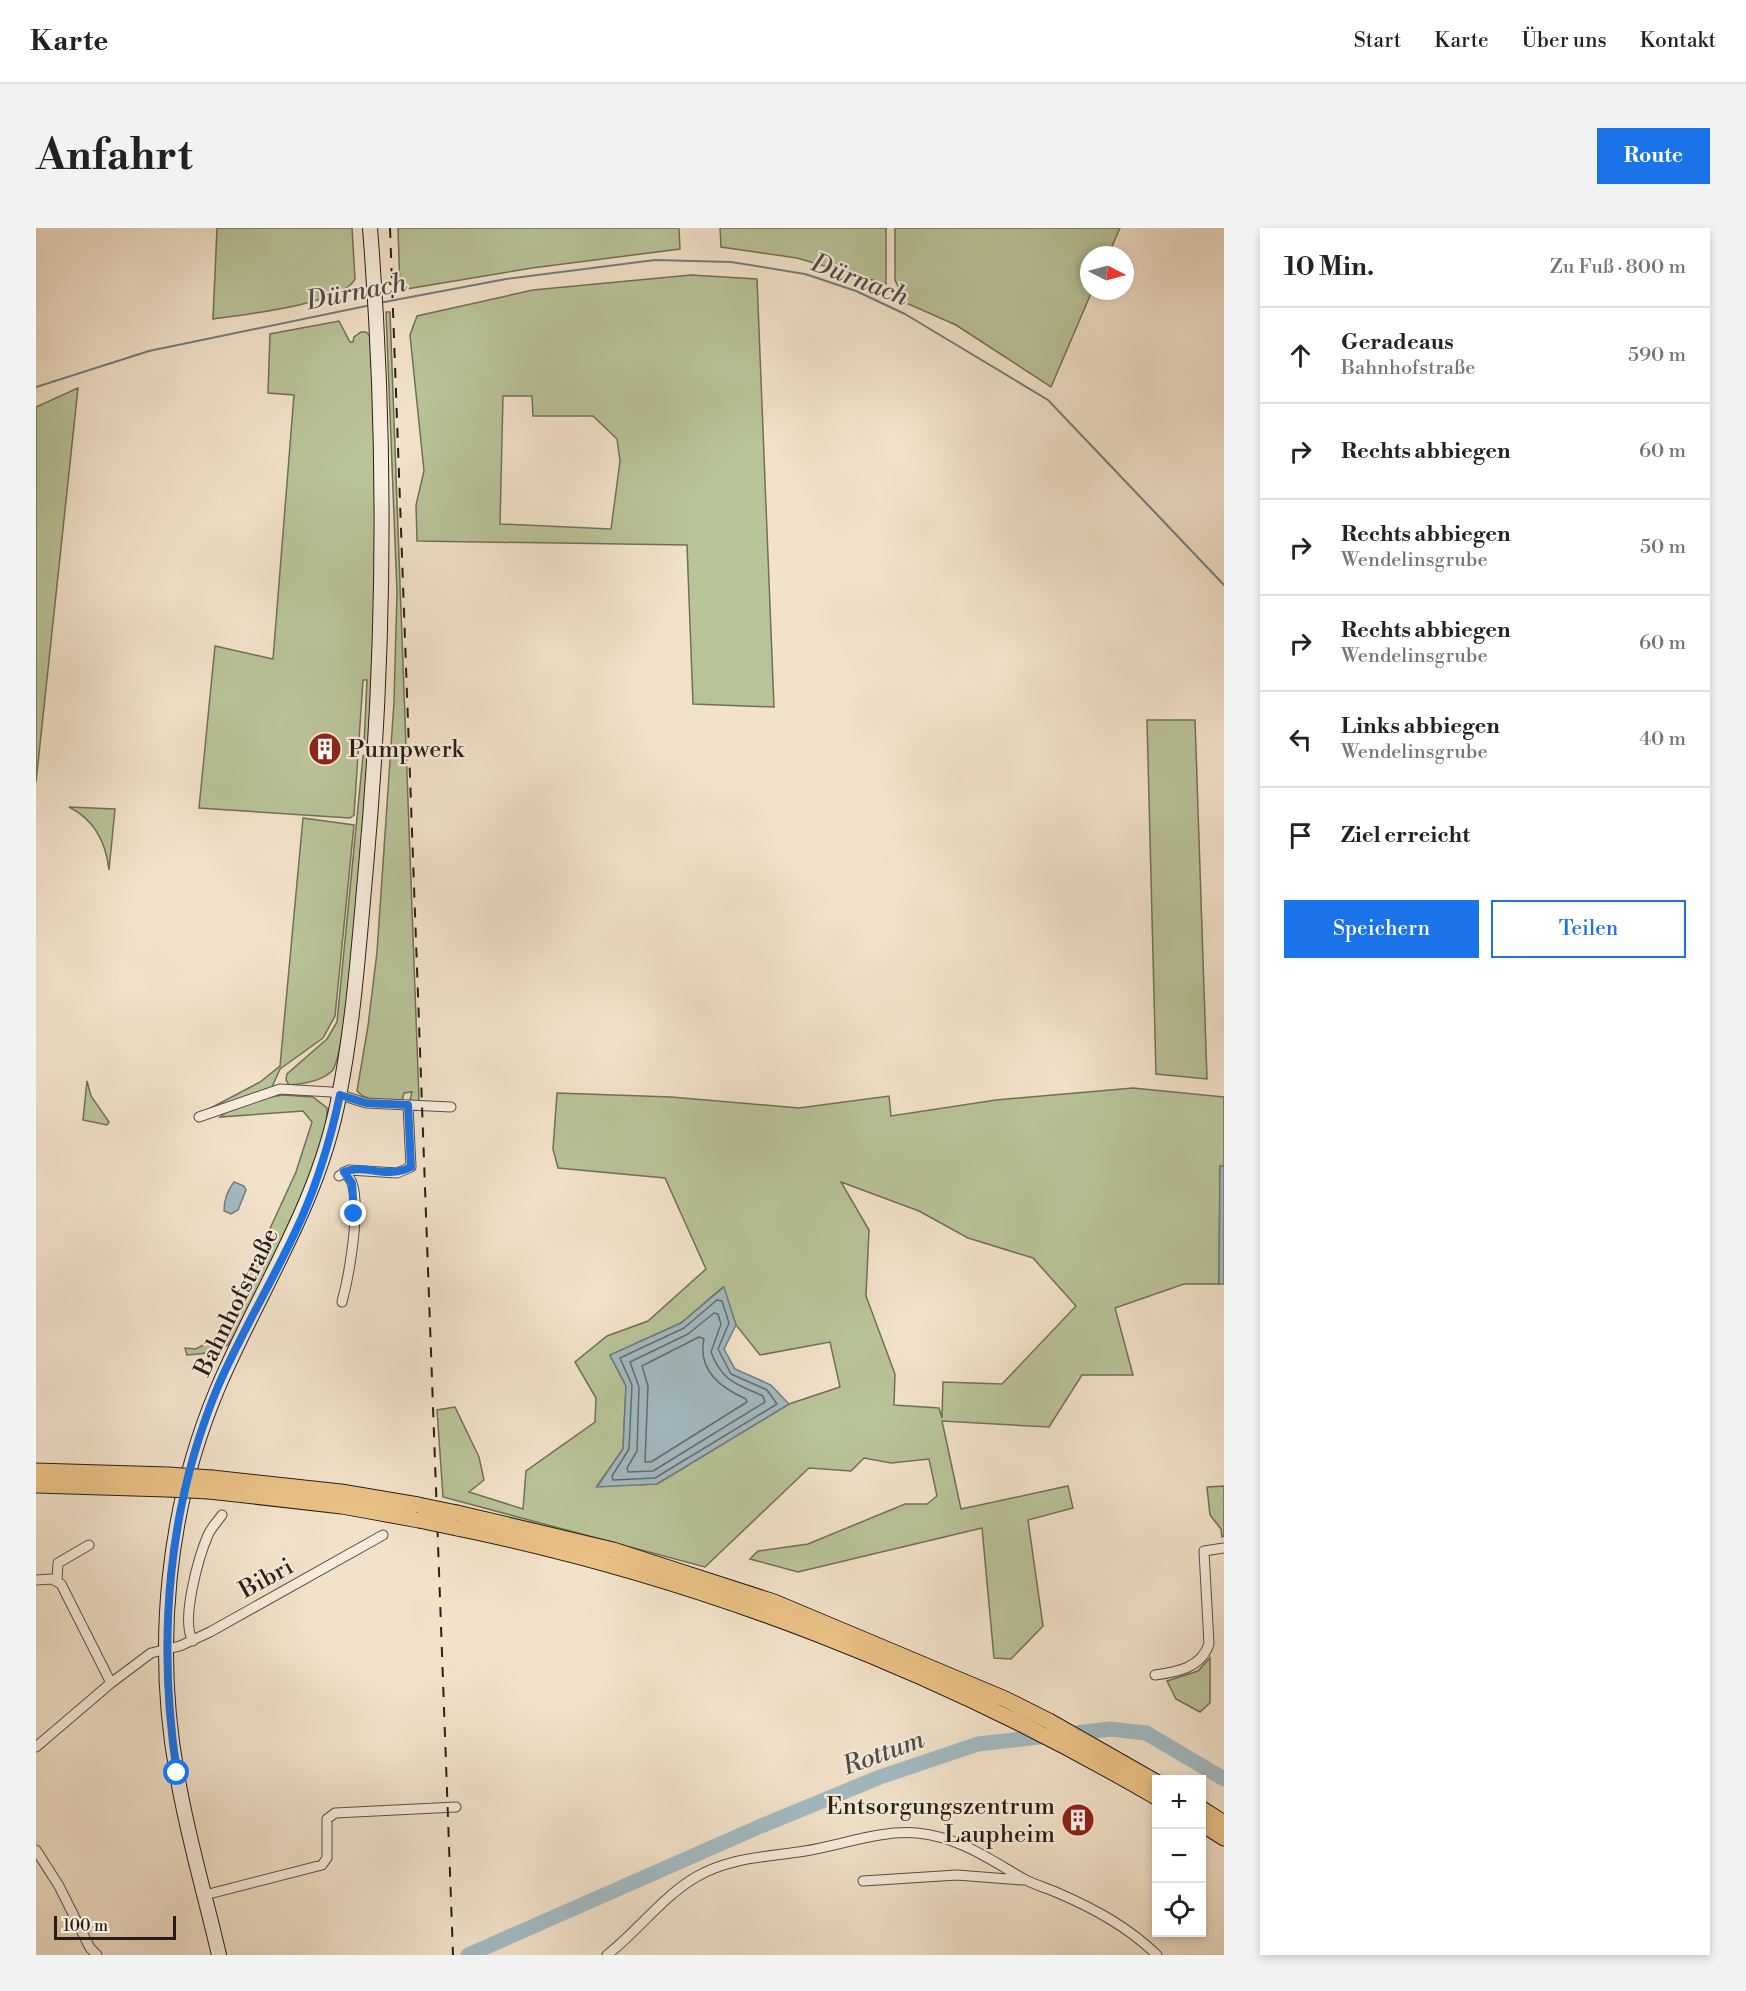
<!DOCTYPE html>
<html lang="de">
<head>
<meta charset="utf-8">
<style>
  body { margin:0; font-family:"Libre Bodoni",serif; background:#f2f2f2; color:#222 }
  .controls { position:absolute; right:18px; bottom:18px; display:grid; overflow:hidden; border-radius:0px; box-shadow:0 3px 9px #0003 }
  .controls button { width:54px; height:54px; display:grid; place-items:center; padding:0; border:0; border-bottom:2px solid #e0e0e0; background:#fff; color:#222; font:30px sans-serif }
  .compass { position:absolute; left:1044px; top:18px; width:54px; height:54px; border-radius:50%; background:#fff; box-shadow:0 3px 9px #0003; rotate:96deg }
  .scale { position:absolute; left:18px; bottom:15px; width:122px; box-sizing:border-box; padding-left:6px; border:3px solid #291e17; border-top:0; font-size:16px; line-height:21px; white-space:nowrap; color:#291e17; -webkit-text-stroke:4px #f7ecdd; paint-order:stroke }
  .stop { position:absolute; width:18px; height:18px; margin:-14px; border:4px solid #1a73e8; border-radius:50%; background:#fff }
  .stop.end { background:#1a73e8; border-color:#fff; box-shadow:0 2px 6px #0008 }
  .list { margin:0; padding:0; list-style:none }
  h2 { display:flex; justify-content:space-between; align-items:center; height:78px; margin:0; padding:0 24px; font-size:26px }
  h2 small { font-size:20px; font-weight:400; color:#767676 }
  .list li { display:grid; grid-template-columns:39px 1fr auto; gap:18px; align-items:center; box-sizing:border-box; height:96px; padding:0 24px; border-top:2px solid #e0e0e0 }
  .list b { display:block; font-size:22px; white-space:nowrap }
  .list p { margin:0; font-size:20px; white-space:nowrap; color:#767676 }
  .list em { font-size:20px; font-style:normal; color:#767676 }
  .actions { display:flex; gap:12px; padding:18px 24px }
  .actions a { flex:1; padding:14px 0; border:2px solid #1a73e8; border-radius:0px; text-align:center; font-size:21px; color:#1a73e8 }
  .actions .main { background:#1a73e8; color:#fff }
  .icon { flex:none; width:33px; height:33px; fill:none; stroke:currentColor; stroke-width:2; stroke-linecap:round; stroke-linejoin:round }
  .map { position:relative; flex:none; width:1188px; height:1727px; overflow:hidden; border-radius:0px }
  header { display:flex; align-items:center; gap:36px; box-sizing:border-box; height:84px; padding:0 30px; background:#fff; border-bottom:2px solid #e0e0e0 }
  header strong { font-size:28px }
  nav { display:flex; gap:33px; margin-inline-start:auto; font-size:21px }
  .intro { display:flex; align-items:center; justify-content:space-between; box-sizing:border-box; height:144px; padding:0 36px }
  h1 { margin:0; font-size:42px }
  .button { padding:15px 27px; border-radius:0px; background:#1a73e8; color:#fff; font-size:21px; font-weight:700 }
  main { display:flex; gap:36px; padding:0 36px }
  aside { flex:1; background:#fff; border-radius:0px; box-shadow:0 3px 9px #0003 }
  .map>svg:first-child { display:block }
  .green { fill:#b9c398; stroke:#717058; stroke-width:1.5; fill-rule:evenodd }
  .water { fill:#a2bac2; stroke:#727c7e; stroke-width:1.5 }
  .lines { fill:none; stroke-linecap:round; stroke-linejoin:round }
  .shore { stroke:#666c6c; stroke-width:1.5 }
  .stream { stroke:#727c7e; stroke-width:2 }
  .river { stroke:#a2bac2; stroke-width:15 }
  .minor-casing { stroke:#5b4f44; stroke-width:11 }
  .secondary-casing { stroke:#291e17; stroke-width:16 }
  .trunk-casing { stroke:#291e17; stroke-width:17 }
  .minor { stroke:#f7ecdd; stroke-width:9 }
  .secondary { stroke:#f7ecdd; stroke-width:14 }
  .trunk { stroke:#e9c185; stroke-width:15 }
  .rail { stroke:#291e17; stroke-width:2; stroke-dasharray:10 10; stroke-linecap:butt }
  .trunk-bridge-casing { stroke:#291e17; stroke-width:17; stroke-linecap:butt }
  .trunk-bridge { stroke:#e9c185; stroke-width:15 }
  .route { stroke:#1a73e8; stroke-width:8 }
  .labels { text-anchor:middle; stroke-width:4.5; stroke-linejoin:round; paint-order:stroke }
  .poi-label { font-size:24px; fill:#291e17; stroke:#f7ecdd; text-anchor:start }
  .street-label { font-size:24px; fill:#291e17; stroke:#f7ecdd }
  .water-label { font-size:26px; font-style:italic; fill:#4d4d4a; stroke:#f7ecdd }
</style>
</head>
<body>
<header>
<strong>Karte</strong>
<nav><a>Start</a><a>Karte</a><a>Über uns</a><a>Kontakt</a></nav>
</header>
<div class="intro"><h1>Anfahrt</h1><a class="button">Route</a></div>
<main>
<div class="map">
<svg width="1188" height="1727" viewBox="0 0 1188 1727">
  <rect width="100%" height="100%" fill="#f2e2ca"/>
  <filter id="stains"><feTurbulence type="fractalNoise" baseFrequency=".00333" numOctaves="4"/><feColorMatrix values="0 0 0 0 .2 0 0 0 0 .09 0 0 0 0 .02 0 0 0 .5 -.17"/></filter>
  <radialGradient id="worn" r=".72"><stop offset=".6" stop-color="#630" stop-opacity="0"/><stop offset="1" stop-color="#630" stop-opacity=".3"/></radialGradient>
  <path class="green" d="M181,0H316L319,51C307,76 205,87 177,91Z
    M362,0H643L644,21L496,40L364,62Z
    M684,0H850V56L761,30L685,19Z
    M859,0H1084L1072,27H1053V63H1056L1015,159L920,97L870,75L859,52Z
    M655,47L721,51L738,479L657,476L651,317L381,313L380,277L388,243L374,107L381,88L497,62ZM467,168H496L497,188H557L581,211L584,233L575,301L464,296Z
    M350,84H354L383,871L381,874L374,872L376,864L368,865L366,873C351,873 332,875 321,863L332,798L341,724L358,474L361,364Z
    M303,93L314,114H317L318,109L325,104H330L336,110C340,245 341,381 332,516H328L331,452H327L318,587L314,590L163,580L179,418L237,431L258,167L232,165L234,106Z
    M42,160L0,554V179Z
    M1111,492H1159L1171,851L1120,846Z
    M330,526L334,528C330,571 313,824 296,843C286,853 266,856 253,857L250,852L251,846L291,811L301,794L327,528Z
    M33,579L79,581L73,642C70,614 59,592 33,579Z
    M267,590L318,597L299,788L287,810L244,841L236,859L171,882L224,854L244,838Z
    M51,853L55,868L73,894L71,897L47,892Z
    M1097,860L1188,869V938H1184L1183,1056H1148L1079,1080L1097,1147H1046L1013,1199L906,1193L925,1281L1032,1258L1037,1280L992,1292L1007,1398L975,1431L958,1430L946,1300L762,1344L714,1331L722,1323L772,1316L869,1276H891L901,1268L893,1231L855,1235L828,1230L815,1243L773,1240L669,1339L407,1269L401,1182L419,1179L443,1229L448,1252L433,1264L487,1281L490,1243L559,1194L560,1170L539,1134L571,1108L612,1093L670,1041L629,950L522,940L517,921L521,865L635,869L763,880L853,868L855,888L960,872ZM805,954L883,983L932,1010L997,1030L1040,1078L966,1156L907,1154L906,1190L903,1180L858,1177L859,1146L830,1068L833,1002ZM687,1059L700,1097L724,1127L794,1114L804,1159L753,1176L621,1256L561,1258L587,1221L590,1158L574,1127L645,1095Z
    M247,867L277,869L291,880C293,926 247,1013 225,1056C215,1076 206,1098 192,1117L172,1125L151,1127L149,1120L160,1121L185,1107L260,944L276,894L267,883L184,889C200,875 226,870 247,867Z
    M1188,1258V1308L1186,1309L1185,1301L1174,1287L1171,1259Z
    M1174,1430V1475L1164,1484L1140,1471L1131,1453L1162,1443Z"/>
  <path class="water" d="M1184,938H1188V1056H1183Z
    M198,954L208,958L210,962L202,982L195,986L188,983C188,971 191,963 198,954Z
    M688,1059L700,1097L688,1121L699,1141L735,1157L753,1176L621,1256L561,1259L587,1221L590,1158L574,1127L645,1095Z"/>
  <g class="lines">
    <path class="shore" d="M681,1072L686,1073L693,1095L682,1121L695,1146L731,1162L741,1176L619,1250L577,1252L576,1248L593,1221L596,1157L584,1130L648,1100Z
      M678,1085L682,1086L685,1096L675,1124C686,1153 700,1156 727,1168L729,1174L617,1243L592,1244L591,1240L601,1223L603,1159L594,1134L652,1106Z
      M663,1109L668,1111C661,1142 685,1160 710,1171L711,1174L615,1234H609L612,1158L606,1138Z"/>
    <path class="stream" d="M343,75L470,51L619,32L695,34L769,46L820,63L869,86L1012,172L1188,357
      M0,159L113,123L335,77"/>
    <path class="river" d="M432,1727L725,1598L844,1549L942,1516L1074,1501L1110,1505L1188,1551"/>
    <g class="minor-casing">
      <path id="minor" d="M163,889L244,861L295,864L330,875L415,879
        M303,948L313,942L361,945L375,939L372,877
        M306,1074C313,1048 325,980 316,955C315,951 311,947 308,944
        M0,1352L16,1351L25,1356L75,1455
        M21,1352L22,1335L53,1317
        M157,1413C144,1393 163,1328 172,1307C175,1300 181,1294 186,1287
        M1119,1447C1141,1444 1165,1440 1173,1416L1168,1323L1188,1320
        M0,1519L75,1455L115,1425L144,1418L174,1404L347,1307
        M0,1622L23,1658L54,1720L61,1727
        M827,1653L921,1647L986,1652
        M169,1667L286,1637L291,1630V1591L299,1585L420,1579
        M571,1727C602,1703 626,1669 660,1649C694,1629 732,1629 769,1623C806,1617 844,1602 881,1605C923,1609 953,1631 988,1651C999,1657 1011,1660 1022,1665C1059,1681 1092,1699 1121,1727"/>
    </g>
    <g class="secondary-casing">
      <path id="secondary" d="M183,1727C169,1666 151,1607 141,1546C118,1418 131,1281 181,1162C223,1062 283,976 303,868C318,792 323,715 330,639C349,426 351,213 334,0"/>
    </g>
    <g class="trunk-casing">
      <path id="trunk" d="M0,1243L132,1247
        M176,1250L305,1264L382,1277
        M0,1257L131,1261
        M173,1263L306,1278L383,1292
        M421,1285L577,1322L738,1374L969,1471L1013,1493L1120,1554
        M421,1300C666,1350 904,1443 1120,1569
        M1166,1581L1188,1595
        M1166,1596L1188,1610"/>
    </g>
    <use href="#minor" class="minor"/>
    <use href="#secondary" class="secondary"/>
    <use href="#trunk" class="trunk"/>
    <path class="rail" d="M354,0L417,1727"/>
    <g class="trunk-bridge-casing">
      <path id="trunk-bridge" d="M132,1247L176,1250
        M131,1261L173,1263
        M382,1277L421,1285
        M383,1292L421,1300"/>
    </g>
    <use href="#trunk-bridge" class="trunk-bridge"/>
  </g>
  <g class="lines">
    <path class="route" d="M141,1545C121,1414 131,1279 183,1156C208,1099 241,1046 266,989C283,950 295,909 304,867L330,875L372,877L375,939C348,952 330,935 308,944L316,955L318,986"/>
  </g>
  <defs>
    <g id="building-disc" transform="scale(1.725)"><circle r="9.5" fill="#8f2418" stroke="#f7ecdd"/><path d="M-4-6H4V6H1V3H-1V6H-4ZM-2.5-4.3h1.7v1.8h-1.7ZM.8-4.3h1.7v1.8H.8ZM-2.5-1h1.7V.8h-1.7ZM.8-1h1.7V.8H.8Z" fill="#fff"/></g>
  </defs>
  <g fill-rule="evenodd">
    <use href="#building-disc" x="289" y="521"/>
    <use href="#building-disc" x="1042" y="1592"/>
  </g>
  <g class="labels">
    <g class="poi-label">
      <text x="312" y="529">Pumpwerk</text>
      <text x="1019" y="1586" text-anchor="end">Entsorgungszentrum<tspan x="1019" dy="28">Laupheim</tspan></text>
    </g>
    <g class="street-label">
      <text transform="translate(200 1074) rotate(-64)" y="8">Bahnhofstraße</text>
      <text transform="translate(230 1350) rotate(-29)" y="8">Bibri</text>
    </g>
    <g class="water-label">
      <text transform="translate(824 51) rotate(21)" y="9">Dürnach</text>
      <text transform="translate(320 63) rotate(-11)" y="9">Dürnach</text>
      <text transform="translate(847 1524) rotate(-20)" y="9">Rottum</text>
    </g>
  </g>
  <rect width="100%" height="100%" filter="url(#stains)"/>
  <rect width="100%" height="100%" fill="url(#worn)"/>
</svg>
<div class="controls">
<button>+</button>
<button>−</button>
<button><svg class="icon" aria-label="locate" viewBox="0 0 24 24"><circle cx="12" cy="12" r="6"/><path d="M12 2v4M12 18v4M2 12h4M18 12h4"/></svg></button>
</div>
<svg class="compass" viewBox="-18 -18 36 36"><path d="M0-13l5 13h-10z" fill="#e53935"/><path d="M0 13l5-13h-10z" fill="#767676"/></svg>
<div class="scale">100 m</div>
<div class="stop" style="left:141px;top:1545px"></div>
<div class="stop end" style="left:318px;top:986px"></div>
</div>
<aside>
<h2>10 Min.<small>Zu Fuß · 800 m</small></h2>
<ul class="list">
<li><svg class="icon" aria-label="ahead" viewBox="0 0 24 24"><path d="M12 20V5M6 11l6-6 6 6"/></svg><div><b>Geradeaus</b><p>Bahnhofstraße</p></div><em>590 m</em></li>
<li><svg class="icon" aria-label="right" viewBox="0 0 24 24"><path d="M7 20v-9h11M14 6l5 5-5 5"/></svg><div><b>Rechts abbiegen</b></div><em>60 m</em></li>
<li><svg class="icon" aria-label="right" viewBox="0 0 24 24"><path d="M7 20v-9h11M14 6l5 5-5 5"/></svg><div><b>Rechts abbiegen</b><p>Wendelinsgrube</p></div><em>50 m</em></li>
<li><svg class="icon" aria-label="right" viewBox="0 0 24 24"><path d="M7 20v-9h11M14 6l5 5-5 5"/></svg><div><b>Rechts abbiegen</b><p>Wendelinsgrube</p></div><em>60 m</em></li>
<li><svg class="icon" aria-label="left" viewBox="0 0 24 24"><path d="M17 20v-9H6M10 6l-5 5 5 5"/></svg><div><b>Links abbiegen</b><p>Wendelinsgrube</p></div><em>40 m</em></li>
<li><svg class="icon" aria-label="arrive" viewBox="0 0 24 24"><path d="M6 21V4h12l-3 4 3 4H6"/></svg><div><b>Ziel erreicht</b></div></li>
</ul>
<div class="actions"><a class="main">Speichern</a><a>Teilen</a></div>
</aside>
</main>
</body>
</html>
